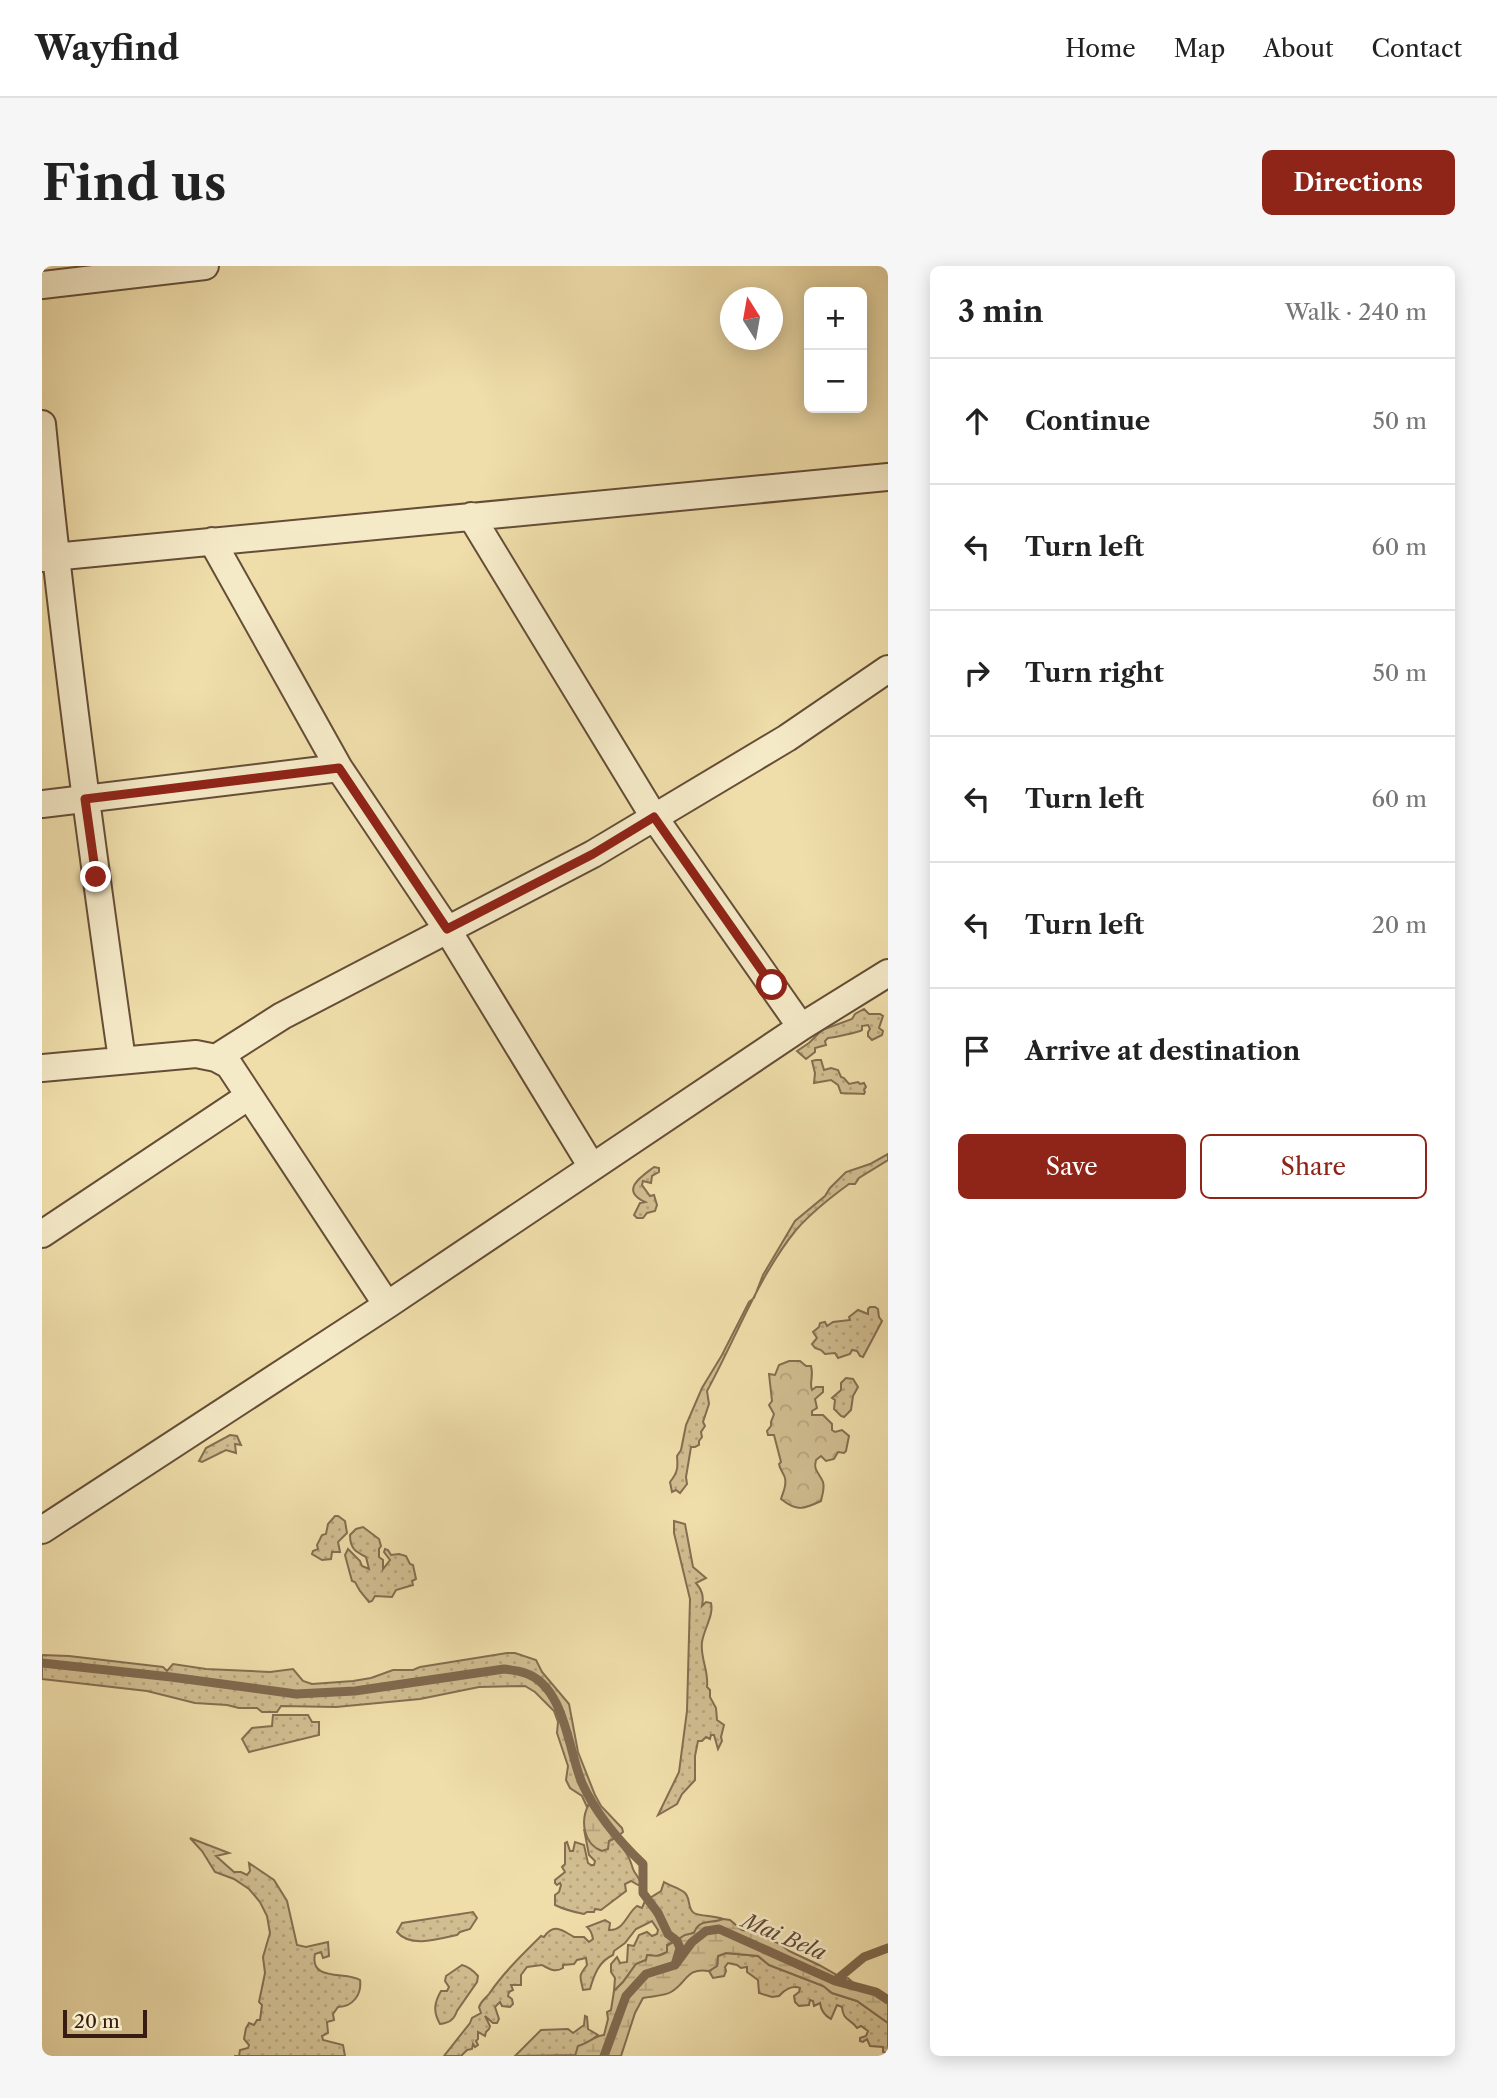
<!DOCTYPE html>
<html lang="en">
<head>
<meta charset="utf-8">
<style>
  body { margin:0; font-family:"Libre Caslon Text",serif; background:#f6f6f6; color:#222 }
  .controls { position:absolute; right:21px; top:21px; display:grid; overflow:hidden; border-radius:10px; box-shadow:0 4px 18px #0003 }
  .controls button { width:63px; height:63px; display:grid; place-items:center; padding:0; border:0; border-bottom:2px solid #e0e0e0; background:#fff; color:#222; font:35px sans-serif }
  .compass { position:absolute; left:678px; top:21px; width:63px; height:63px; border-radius:50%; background:#fff; box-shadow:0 4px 18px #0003; rotate:349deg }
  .scale { position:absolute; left:21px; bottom:18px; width:84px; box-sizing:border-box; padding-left:7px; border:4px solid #371d11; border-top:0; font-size:19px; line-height:24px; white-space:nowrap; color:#371d11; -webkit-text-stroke:5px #f5eac8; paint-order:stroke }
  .stop { position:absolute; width:21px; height:21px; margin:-16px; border:5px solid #8f2418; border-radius:50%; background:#fff }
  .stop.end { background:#8f2418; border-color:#fff; box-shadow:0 2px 7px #0008 }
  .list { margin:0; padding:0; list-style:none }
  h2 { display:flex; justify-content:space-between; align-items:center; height:91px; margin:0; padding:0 28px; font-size:30px }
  h2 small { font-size:23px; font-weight:400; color:#767676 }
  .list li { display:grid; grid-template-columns:46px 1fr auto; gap:21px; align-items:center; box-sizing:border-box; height:126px; padding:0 28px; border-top:2px solid #e0e0e0 }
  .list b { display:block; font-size:26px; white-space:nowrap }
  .list em { font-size:23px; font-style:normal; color:#767676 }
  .actions { display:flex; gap:14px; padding:21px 28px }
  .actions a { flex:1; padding:16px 0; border:2px solid #8f2418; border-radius:10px; text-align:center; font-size:24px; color:#8f2418 }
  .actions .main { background:#8f2418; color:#fff }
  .icon { flex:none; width:38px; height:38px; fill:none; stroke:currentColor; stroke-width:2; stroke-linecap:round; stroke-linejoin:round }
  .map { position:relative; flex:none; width:846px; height:1790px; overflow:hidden; border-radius:10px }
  header { display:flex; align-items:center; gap:42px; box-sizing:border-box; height:98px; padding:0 35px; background:#fff; border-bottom:2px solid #e0e0e0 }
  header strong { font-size:33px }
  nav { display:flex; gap:38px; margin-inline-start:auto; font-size:24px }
  .intro { display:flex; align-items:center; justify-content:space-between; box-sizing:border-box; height:168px; padding:0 42px }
  h1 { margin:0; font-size:49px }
  .button { padding:18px 32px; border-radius:10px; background:#8f2418; color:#fff; font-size:24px; font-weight:700 }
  main { display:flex; gap:42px; padding:0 42px }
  aside { flex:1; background:#fff; border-radius:10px; box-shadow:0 4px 18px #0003 }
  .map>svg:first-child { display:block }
  .grass { fill:url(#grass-dots); stroke:#846d50; stroke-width:2 }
  .forest { fill:url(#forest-crowns); stroke:#846d50; stroke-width:2 }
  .wetland { fill:url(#wetland-marsh); stroke:#846d50; stroke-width:2 }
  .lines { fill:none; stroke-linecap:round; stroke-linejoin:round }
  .stream { stroke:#80694e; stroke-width:9 }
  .minor-casing { stroke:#654d37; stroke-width:30 }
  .minor { stroke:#f5eac8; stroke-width:26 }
  .route { stroke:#8f2418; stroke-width:9 }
  .labels { text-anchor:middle; stroke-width:5; stroke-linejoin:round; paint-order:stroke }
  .water-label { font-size:21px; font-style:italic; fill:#614934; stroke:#f5eac8 }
</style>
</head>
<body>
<header>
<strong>Wayfind</strong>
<nav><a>Home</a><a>Map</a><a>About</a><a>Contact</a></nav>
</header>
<div class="intro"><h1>Find us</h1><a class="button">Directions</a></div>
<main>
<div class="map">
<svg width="846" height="1790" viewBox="0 0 846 1790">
  <defs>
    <pattern id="grass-dots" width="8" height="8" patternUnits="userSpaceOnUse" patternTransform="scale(1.75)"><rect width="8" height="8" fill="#d0bd90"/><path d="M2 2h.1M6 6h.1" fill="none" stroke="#b3a27b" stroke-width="1.8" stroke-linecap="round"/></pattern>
    <pattern id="forest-crowns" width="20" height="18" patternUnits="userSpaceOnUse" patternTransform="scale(1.75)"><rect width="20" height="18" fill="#d0bd90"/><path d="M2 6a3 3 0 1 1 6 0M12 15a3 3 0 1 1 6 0" fill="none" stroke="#b3a27b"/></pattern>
    <pattern id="wetland-marsh" width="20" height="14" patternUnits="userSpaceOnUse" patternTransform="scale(1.75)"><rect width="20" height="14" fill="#d0bd90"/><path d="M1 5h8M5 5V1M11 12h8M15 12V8" fill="none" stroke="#b3a27b"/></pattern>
  </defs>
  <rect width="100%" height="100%" fill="#efdeaa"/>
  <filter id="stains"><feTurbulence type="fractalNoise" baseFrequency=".00286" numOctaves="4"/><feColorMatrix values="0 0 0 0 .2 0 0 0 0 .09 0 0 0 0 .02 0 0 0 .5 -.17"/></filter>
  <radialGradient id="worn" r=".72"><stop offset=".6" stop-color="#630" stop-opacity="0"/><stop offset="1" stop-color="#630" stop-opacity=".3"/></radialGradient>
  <path class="grass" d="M822,743L827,748H838L841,750L837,762L841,765L840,769L830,774L826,770V766L828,763L826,759L820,760V764C818,766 789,772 786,772L783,775L784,779L773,782V786L764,793L755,785L767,777L780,764L810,753L813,748Z
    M774,794H779L782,804L789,802L796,804L799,811L802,812L807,818L816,816L818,818L822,817L824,821L822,824L823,826L822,828C814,827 807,828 799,827L796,819L789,814L772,817L773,807L770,795Z
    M846,888V894L817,912L813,918H807C789,931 769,947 754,964C716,1011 694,1072 665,1125L667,1138L661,1156L663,1160L659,1166L660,1171L657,1175V1179L653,1181H649L644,1211L645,1218L638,1227L634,1224L630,1226L628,1216C636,1206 636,1201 635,1190L639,1184L644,1159L660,1122L680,1089L707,1036L712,1032L721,1009L753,955L783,930L788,922L804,906L828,898Z
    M612,901L617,902V906L610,910L609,917L601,915L600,919L608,930L612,929L615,939L613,945L605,947L601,952H595L592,949L598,937L603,936C577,924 600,910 612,901Z
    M828,1041H833L836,1043L837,1051L840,1055L821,1091L818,1090L815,1085L810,1084L808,1088L796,1092L793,1087L783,1088L779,1084L773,1082L770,1078L775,1072L771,1066L777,1061L778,1057L783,1056L785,1060L791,1056L808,1054L807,1051L816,1044L826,1048V1043Z
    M804,1112L811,1113L816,1121L811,1130L809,1144L802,1151L799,1150L792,1143L793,1134L790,1132L799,1124V1117Z
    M188,1169L195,1170L199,1179L193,1178L194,1187L184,1184L160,1196L157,1195L164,1182Z
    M293,1250H296L303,1255L305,1267L296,1276L298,1286H290L289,1293L280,1294L270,1288L271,1285L276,1283L275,1279L280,1269L284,1268L286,1258Z
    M632,1255L643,1258L651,1301L664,1312L654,1317C660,1324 662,1330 660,1340L664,1336L669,1337C672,1349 662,1363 660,1376C658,1392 667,1405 665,1421L668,1424V1431L674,1442L675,1454L682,1459L679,1471L680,1475L676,1483L672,1469H669L668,1473L664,1471L660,1475H656L653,1490V1514L640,1528L635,1538L616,1549L637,1506L645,1445L648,1333L632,1267Z
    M321,1261L337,1273L339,1280L337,1283V1291L341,1294V1303L348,1294L342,1286L343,1283L346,1284L349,1289L357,1288L364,1290L368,1298L371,1299L374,1313L370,1315L371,1319L354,1324L350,1331L333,1330L330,1335L327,1336L318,1325L313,1316L310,1315L303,1289L306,1283L318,1295L320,1300L327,1303L324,1291C314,1286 308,1283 308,1269L314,1263Z
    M465,1387H473L494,1394L500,1406L527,1438L536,1486L553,1529L559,1540L580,1562L581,1566L575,1571L559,1551L553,1540L547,1538L545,1541L540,1530L528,1522L524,1514L526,1500L515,1467L516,1456L512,1445L493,1426L483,1420L437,1421L378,1433L294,1441L239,1440L235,1446H220L215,1442H197L185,1439L153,1437L105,1425L0,1413V1389L27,1390L121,1401L125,1405L131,1398L164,1403L228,1406L251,1403L261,1415L270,1418L311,1415L329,1412L351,1404H371L378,1401Z
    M231,1449H266L270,1456H277V1469L207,1486L200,1473L210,1462L230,1460Z
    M542,1563L545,1571L567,1575L573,1572C583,1585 586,1587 591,1603C593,1609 598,1611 599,1618L596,1619L589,1615L583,1618L584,1625L559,1644L553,1643L552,1646H545L542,1648C532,1646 523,1644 513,1639V1629L517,1626L519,1619L518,1617L515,1619L513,1617V1614L523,1606L520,1601L523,1598V1577L525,1576L528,1585H531L533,1576L542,1579L546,1597L549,1599H552L553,1595L547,1589Z
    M148,1572L187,1587L174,1590L192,1606H199L205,1609L208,1605L207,1597L232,1614L245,1635L255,1679L264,1681L286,1676L287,1690L281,1692L279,1686L273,1688C267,1716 305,1705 318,1714C320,1728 311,1741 296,1741L291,1748L292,1754L285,1756L286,1767L280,1770L281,1774L301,1779L303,1790H192H197L198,1784L206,1782L207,1779L202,1773L204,1762L207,1757L212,1759L215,1754H218L220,1739L217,1736L223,1707L221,1691L228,1667L225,1650L218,1636L207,1623L192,1613L173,1606L160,1585Z
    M622,1616C628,1620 638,1622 643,1627C649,1633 645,1642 652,1647C657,1650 674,1650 681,1653L625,1679V1686L613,1691L608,1689L604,1694L594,1698L581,1716L572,1725L573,1712L569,1706V1698L575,1691L578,1697L585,1696L586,1679L592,1680L597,1669L605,1666L610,1670L615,1668L616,1664L610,1655L594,1663L583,1677L572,1685L571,1689C557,1695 552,1709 548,1723L541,1724C538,1709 536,1711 545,1699L544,1692L535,1694L532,1698L521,1699V1702C513,1707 507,1703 500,1699L485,1701L479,1709V1719H469L471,1724L467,1726L466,1730L470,1733L471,1738L468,1741L460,1740L458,1736L453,1741L457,1753L455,1757H451L443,1750L448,1760L447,1763L444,1766L443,1770L436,1766V1773L434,1775L436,1779L433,1781L431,1778L430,1783L425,1784L419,1790H402L428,1757L430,1752L439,1747L437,1741C439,1735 443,1733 447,1728C462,1706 480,1689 499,1670L502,1671C512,1656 521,1665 532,1671H542L547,1676L551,1673C550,1667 549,1664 545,1661L563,1654L568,1657L567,1664C582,1665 585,1647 595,1640L600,1642L603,1635L619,1625Z
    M431,1646L435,1652L428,1663L418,1666L415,1669C397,1673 368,1682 355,1666L360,1657Z
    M684,1687L716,1690L727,1699L782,1720L790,1727L815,1735L846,1757V1787L841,1786V1781L828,1780L825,1773L821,1776L818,1775V1772L824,1770L826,1765L819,1760L815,1762C808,1752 801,1755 800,1741L795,1739L789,1753C783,1750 779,1744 778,1737L772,1740L771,1735L768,1734L767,1739L757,1740L753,1736L752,1730L757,1726L758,1722C750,1719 742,1724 737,1730L730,1731L717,1727L716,1714L705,1706V1701L699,1702L695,1699L686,1697L683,1701L684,1705L682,1710L671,1712L667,1705L675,1700L676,1690Z
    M420,1699C427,1701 431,1704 436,1710L435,1716L415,1745C412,1754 407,1757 398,1758C391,1746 392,1737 399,1725H405L407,1721L403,1715L404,1710Z
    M543,1750L545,1751L546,1763L556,1769L544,1778L535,1789L473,1790L499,1764L526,1763L531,1767L542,1759Z"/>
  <path class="forest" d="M747,1095H758L764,1100H769C772,1111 767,1116 770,1124L774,1121H781V1126L773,1133L775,1142L770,1145V1149H781L790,1158V1164L793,1166L800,1164L807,1170L804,1185L802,1187L796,1186L792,1193L784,1195L779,1190L774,1194C771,1205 777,1206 781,1216C783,1223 780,1229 779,1235C762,1243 755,1246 739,1233C741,1226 745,1220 743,1212C741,1206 738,1204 737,1198L739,1196L732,1169H726L725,1165L729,1160V1156L732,1148L727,1139L730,1135L727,1108L733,1109L737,1099Z"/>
  <path class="wetland" d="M547,1538L553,1540L559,1551L575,1571L567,1575L566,1583L560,1585C541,1578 538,1554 547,1538Z
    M681,1653L688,1654L700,1664L709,1665L738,1678L747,1685L777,1699L802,1713L806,1712L816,1721L834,1726L846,1734V1757L815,1735L790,1727L781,1720L727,1699L716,1690L684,1687L676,1690L675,1700L667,1705C644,1701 645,1717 629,1726C623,1730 610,1730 601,1732L593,1747L579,1790H533L536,1780C546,1777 553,1770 562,1769L566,1753L565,1746L569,1744L572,1725L581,1716L594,1698L604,1694L605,1689C613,1689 616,1692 625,1686V1680L643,1669L652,1667C657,1652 670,1658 681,1653Z"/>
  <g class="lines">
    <path class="stream" d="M0,1397L129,1411L254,1428L313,1425L462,1403C469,1404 477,1405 483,1407C523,1420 526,1484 540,1517C554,1548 577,1575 601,1598V1627L616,1647L626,1668L635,1675L638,1682L633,1699
      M793,1715L822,1691L846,1682
      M562,1790L584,1730L604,1708L633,1699L650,1676L664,1665L677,1663L793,1715L834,1726L846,1734"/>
    <g class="minor-casing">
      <path id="minor" d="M0,19L163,0
        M0,158C21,371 50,583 80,794
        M429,250L612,551L759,761
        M170,275L297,502
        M0,292L846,211
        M0,538L297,502L405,663L550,901
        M174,792L240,750L551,588L745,472L846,403
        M0,802L154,788L174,792L187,799L345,1039
        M0,968L207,830
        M0,1264L345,1039L759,761L846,707"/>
    </g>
    <use href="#minor" class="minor"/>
  </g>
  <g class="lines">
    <path class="route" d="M54,611L43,533L297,502L405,663L551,588L612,551L730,719"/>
  </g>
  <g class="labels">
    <g class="water-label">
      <text transform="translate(742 1671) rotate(23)" y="7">Mai Bela</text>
    </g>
  </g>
  <rect width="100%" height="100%" filter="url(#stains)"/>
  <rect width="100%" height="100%" fill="url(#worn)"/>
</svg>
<div class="controls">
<button>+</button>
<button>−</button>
</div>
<svg class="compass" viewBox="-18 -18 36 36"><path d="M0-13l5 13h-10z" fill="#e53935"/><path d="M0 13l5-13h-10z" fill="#767676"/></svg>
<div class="scale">20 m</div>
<div class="stop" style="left:730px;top:719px"></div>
<div class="stop end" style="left:54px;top:611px"></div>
</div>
<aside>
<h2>3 min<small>Walk · 240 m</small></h2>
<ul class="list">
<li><svg class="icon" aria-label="ahead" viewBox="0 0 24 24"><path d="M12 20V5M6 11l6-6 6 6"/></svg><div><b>Continue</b></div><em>50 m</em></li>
<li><svg class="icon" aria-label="left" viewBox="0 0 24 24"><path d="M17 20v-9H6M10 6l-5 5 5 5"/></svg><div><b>Turn left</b></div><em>60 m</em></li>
<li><svg class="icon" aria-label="right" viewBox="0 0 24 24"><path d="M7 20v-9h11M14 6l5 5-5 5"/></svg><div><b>Turn right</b></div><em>50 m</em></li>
<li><svg class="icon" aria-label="left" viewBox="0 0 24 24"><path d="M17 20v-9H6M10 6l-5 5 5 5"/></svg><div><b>Turn left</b></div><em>60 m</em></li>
<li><svg class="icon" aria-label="left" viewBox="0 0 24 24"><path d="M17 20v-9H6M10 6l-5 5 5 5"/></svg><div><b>Turn left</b></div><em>20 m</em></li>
<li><svg class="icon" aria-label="arrive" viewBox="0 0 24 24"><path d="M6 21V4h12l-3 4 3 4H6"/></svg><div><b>Arrive at destination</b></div></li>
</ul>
<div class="actions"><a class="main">Save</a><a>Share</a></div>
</aside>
</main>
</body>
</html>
